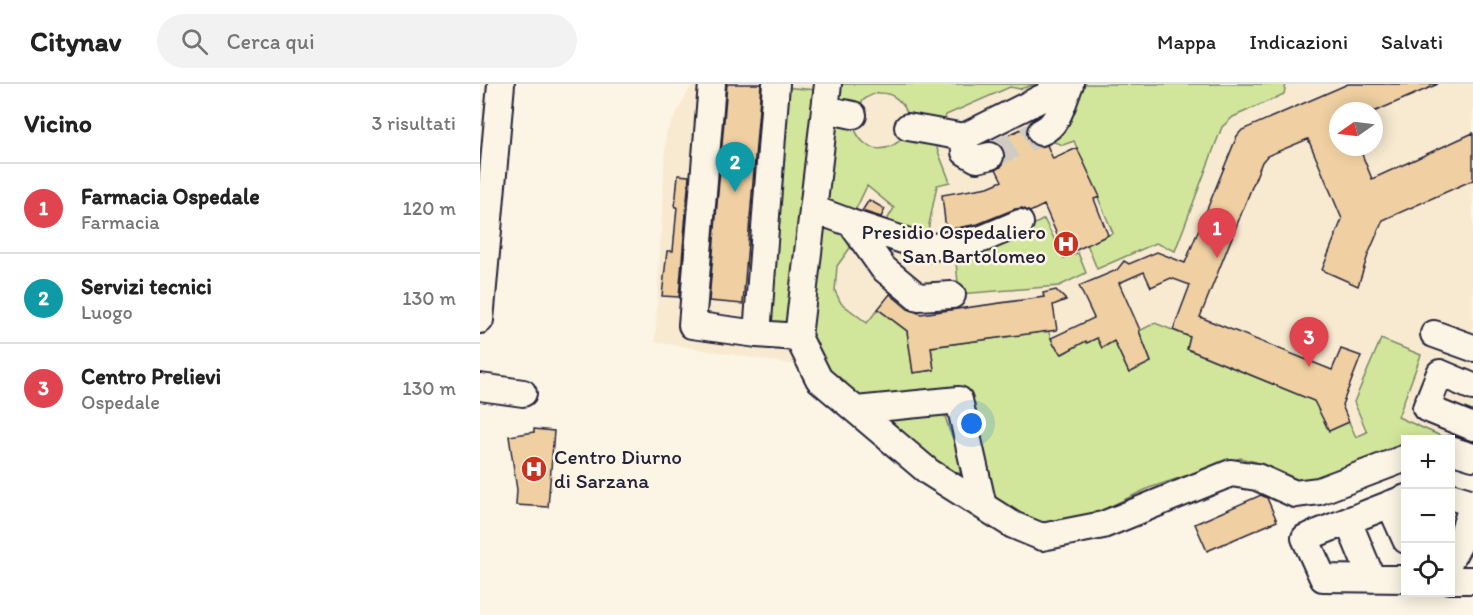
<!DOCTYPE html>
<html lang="it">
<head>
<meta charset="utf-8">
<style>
  body { margin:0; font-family:Itim,sans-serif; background:#f2f2f2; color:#222 }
  .controls { position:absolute; right:18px; bottom:18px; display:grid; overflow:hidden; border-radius:0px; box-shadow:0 3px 15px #0003 }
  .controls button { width:54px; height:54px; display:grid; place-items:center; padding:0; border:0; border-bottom:2px solid #e0e0e0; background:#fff; color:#222; font:30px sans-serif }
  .compass { position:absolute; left:849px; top:18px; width:54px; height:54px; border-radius:50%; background:#fff; box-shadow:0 3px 15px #0003; rotate:256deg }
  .you { position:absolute; left:492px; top:340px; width:21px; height:21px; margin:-15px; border:4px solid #fff; border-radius:50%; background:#1a73e8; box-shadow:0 0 0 9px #1a73e833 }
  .badge { display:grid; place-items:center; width:39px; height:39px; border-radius:50%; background:#0f766e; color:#fff; font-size:20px; font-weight:700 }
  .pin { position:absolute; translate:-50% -50px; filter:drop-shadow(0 2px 3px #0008) }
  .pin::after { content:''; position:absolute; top:32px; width:21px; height:18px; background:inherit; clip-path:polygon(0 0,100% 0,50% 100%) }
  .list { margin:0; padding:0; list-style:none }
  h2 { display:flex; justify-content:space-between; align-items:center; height:78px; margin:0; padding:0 24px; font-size:26px }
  h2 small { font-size:20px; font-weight:400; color:#767676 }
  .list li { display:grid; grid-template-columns:39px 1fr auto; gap:18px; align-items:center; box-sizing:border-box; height:90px; padding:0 24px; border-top:2px solid #e0e0e0 }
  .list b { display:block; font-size:22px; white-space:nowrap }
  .list p { margin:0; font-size:20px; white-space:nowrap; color:#767676 }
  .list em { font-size:20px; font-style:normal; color:#767676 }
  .icon { flex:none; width:33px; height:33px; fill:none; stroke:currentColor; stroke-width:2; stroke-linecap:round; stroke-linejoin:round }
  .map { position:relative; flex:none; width:993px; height:531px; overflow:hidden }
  header { display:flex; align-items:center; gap:36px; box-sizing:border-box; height:84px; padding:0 30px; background:#fff; border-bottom:2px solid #e0e0e0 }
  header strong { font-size:28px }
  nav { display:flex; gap:33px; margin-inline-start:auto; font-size:21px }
  .search { width:420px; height:54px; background:#f2f2f2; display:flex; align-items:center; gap:15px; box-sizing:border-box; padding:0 21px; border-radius:33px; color:#767676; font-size:22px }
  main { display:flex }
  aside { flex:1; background:#fff }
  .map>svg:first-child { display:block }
  .built { fill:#f8ead1; fill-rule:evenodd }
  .green { fill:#d1e69a; stroke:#7a846a; stroke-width:1.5 }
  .building { fill:#f0d0a2; stroke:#22223b; stroke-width:1.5 }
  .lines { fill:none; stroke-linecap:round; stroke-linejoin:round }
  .minor-tunnel { stroke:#d0cbc3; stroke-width:26; stroke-dasharray:26 13; stroke-linecap:butt }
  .minor-casing { stroke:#22223b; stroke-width:30 }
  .minor { stroke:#fcf5e5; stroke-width:26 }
  .labels { text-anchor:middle; stroke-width:5; stroke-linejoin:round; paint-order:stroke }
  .poi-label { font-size:21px; fill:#22223b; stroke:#fcf5e5; text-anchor:end }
</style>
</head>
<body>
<header>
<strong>Citynav</strong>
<div class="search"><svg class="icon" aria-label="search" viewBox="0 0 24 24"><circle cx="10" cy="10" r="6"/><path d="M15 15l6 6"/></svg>Cerca qui</div>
<nav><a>Mappa</a><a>Indicazioni</a><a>Salvati</a></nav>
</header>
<main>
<aside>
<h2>Vicino<small>3 risultati</small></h2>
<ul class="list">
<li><span class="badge" style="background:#e0444e">1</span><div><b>Farmacia Ospedale</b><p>Farmacia</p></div><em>120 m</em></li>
<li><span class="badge" style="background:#0f9aa8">2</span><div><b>Servizi tecnici</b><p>Luogo</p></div><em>130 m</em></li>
<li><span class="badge" style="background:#e0444e">3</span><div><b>Centro Prelievi</b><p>Ospedale</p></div><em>130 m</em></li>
</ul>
</aside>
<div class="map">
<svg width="993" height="531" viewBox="0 0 993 531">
  <rect width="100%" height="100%" fill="#fcf5e5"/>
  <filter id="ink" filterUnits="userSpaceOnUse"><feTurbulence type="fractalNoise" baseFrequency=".0167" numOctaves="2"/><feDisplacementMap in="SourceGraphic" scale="12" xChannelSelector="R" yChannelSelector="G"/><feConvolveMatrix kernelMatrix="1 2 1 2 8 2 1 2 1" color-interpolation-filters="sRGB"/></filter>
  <g filter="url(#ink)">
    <path class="built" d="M212,0H993V375L970,356H926L919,386L816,429L786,391L577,460L543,454L328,283L175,258L186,49ZM858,27H894V63H858Z"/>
    <path class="green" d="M358,0H556L540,5L530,3L466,31L462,42L429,34C421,7 395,0 377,23L355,18Z
      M600,0H806L804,10L753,33L742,43L695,167L676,159L617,185L607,160L633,149L594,57L583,61L568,56Z
      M302,3L337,6L313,246L281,244Z
      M352,34L373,39C380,68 407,73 425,51L454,57L470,98L457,101L447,151L404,141L414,124L387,102L374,129L342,115Z
      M564,135L584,174L598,169L606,189L579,202L479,210L475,167L525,157Z
      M346,139L369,152L370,164L357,182L355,207L361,219L387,239L398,225L427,247L433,289L454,286L451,263L568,247L574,261L582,270L588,267L587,260L617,254L622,264L634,257L649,289L671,278L659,247L675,239L710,253L707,265L834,317L869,338L876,353L887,348L874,318L901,255L941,271L918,333L970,356H926L925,363L847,393L821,399L803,395L776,378L760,374L669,404L612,431L584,442L548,437L521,420L504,398L490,310H466L371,317L349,295L333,257L329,241L340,143Z
      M463,324C465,332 467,340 470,347C478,365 482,369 480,389L474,393L397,329Z"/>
    <path class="building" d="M247,0H281L263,220L229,217Z
      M868,0H958L896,27H858V63H879L892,95L993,49V96L903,136L888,171L878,202L842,186L862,135L828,55L787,72L782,78L720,233L852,286L861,265L881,272L862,321L869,338L849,347L834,317L707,265L710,253L693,246L710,201L691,194L671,203L664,188L639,199L660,246L659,247L671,278L649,289L634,257L622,264L617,254L607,259L606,257L582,270L574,261L571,254L614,234L599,202L637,186L644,177L649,180L677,168L705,179L757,52L762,46Z
      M548,42L546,48L548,56L554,61L560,63L567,61L573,75L597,64L620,113L614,115L628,151L586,171L564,121L550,128L542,124L535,125L498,140L466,146L462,111L508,103L522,97L516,85L521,83L524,77L525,69L521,61L513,58Z
      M198,91L209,92L199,213L182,212L187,167H193L197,123H195Z
      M389,116L405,125L401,133L382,127Z
      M576,206L586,216L573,221L577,246L451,263L454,286L433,289L427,247L398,225L410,210L428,225L441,230L564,213L563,209Z
      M54,345L74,347L68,423L36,421L37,406L29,352L54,348Z
      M781,411L787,414L797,437L727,467L715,440Z"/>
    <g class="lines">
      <path class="minor-tunnel" d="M510,72L561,48"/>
      <g class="minor-casing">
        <path id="minor" d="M232,0L212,241L277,250
          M296,0L277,250L318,253
          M348,0L318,253L339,295L449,388L533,441L562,453L623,441L751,389L777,393L815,410L839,407L926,374
          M345,25L373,31
          M428,43L484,53
          M561,48C579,41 583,16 590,0
          M510,72L497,75L485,68L484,53L566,12L577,0
          M333,125L371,139L447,164L502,155L540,139
          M371,139L403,184L438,213L472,211
          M0,236L21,0
          M954,250L993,264
          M0,303L43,309
          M993,303L960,289L946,324L993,343
          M376,326L479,316L503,422
          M970,366L993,373
          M970,412L993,419
          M926,414L825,454L843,494L926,495
          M910,420L926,456
          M868,437L892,495
          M970,476L980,458L993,420
          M970,496H993"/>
      </g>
      <use href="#minor" class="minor"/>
    </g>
  </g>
  <defs>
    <g id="hospital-disc" transform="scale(1.35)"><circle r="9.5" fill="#c8321e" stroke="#fcf5e5"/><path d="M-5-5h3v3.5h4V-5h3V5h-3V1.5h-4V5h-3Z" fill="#fff"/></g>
  </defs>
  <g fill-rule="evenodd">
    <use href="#hospital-disc" x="586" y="160"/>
    <use href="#hospital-disc" x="54" y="385"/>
  </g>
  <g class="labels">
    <g class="poi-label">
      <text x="566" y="155">Presidio Ospedaliero<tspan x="566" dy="24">San Bartolomeo</tspan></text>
      <text x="74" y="380" text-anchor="start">Centro Diurno<tspan x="74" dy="24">di Sarzana</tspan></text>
    </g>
  </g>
</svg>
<div class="controls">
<button>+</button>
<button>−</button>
<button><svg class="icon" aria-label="locate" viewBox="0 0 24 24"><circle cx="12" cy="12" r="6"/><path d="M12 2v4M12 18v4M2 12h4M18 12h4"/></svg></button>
</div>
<svg class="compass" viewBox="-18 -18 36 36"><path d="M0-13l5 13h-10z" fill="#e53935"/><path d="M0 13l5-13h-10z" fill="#767676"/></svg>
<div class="you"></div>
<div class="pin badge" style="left:737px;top:174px;background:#e0444e">1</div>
<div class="pin badge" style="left:255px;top:108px;background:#0f9aa8">2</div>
<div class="pin badge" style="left:829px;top:283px;background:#e0444e">3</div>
</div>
</main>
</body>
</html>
